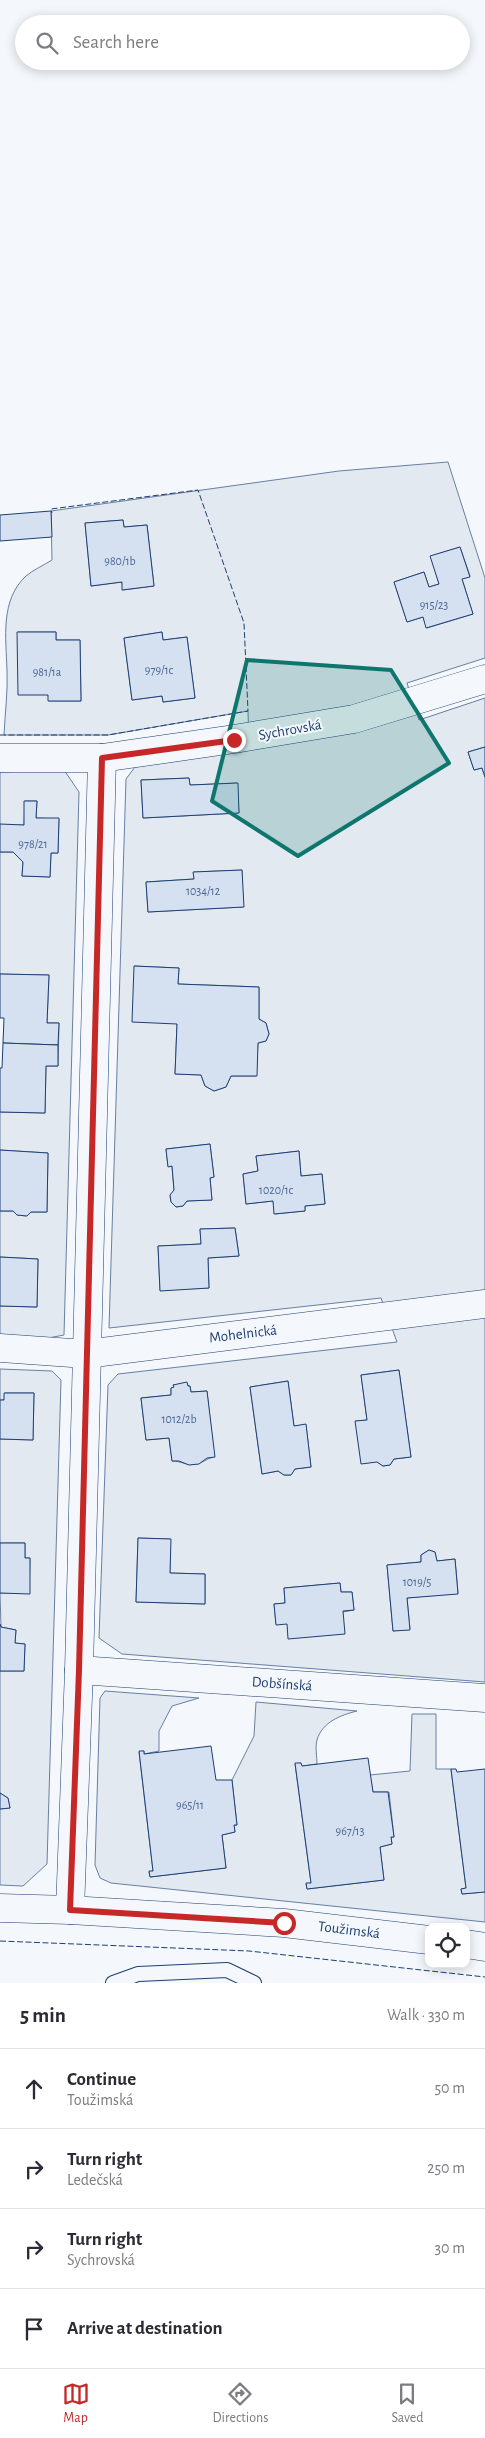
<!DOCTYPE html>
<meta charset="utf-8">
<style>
body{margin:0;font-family:"Alegreya Sans",sans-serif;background:#f2f2f3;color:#2b2b33}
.controls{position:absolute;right:15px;bottom:15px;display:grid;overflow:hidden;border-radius:10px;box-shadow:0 2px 12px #0003}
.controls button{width:45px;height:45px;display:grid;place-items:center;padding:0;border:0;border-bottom:1px solid #e1e1e2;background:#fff;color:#2b2b33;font:25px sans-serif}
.stop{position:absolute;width:15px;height:15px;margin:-11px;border:4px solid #c62828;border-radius:50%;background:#fff}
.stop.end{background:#c62828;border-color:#fff;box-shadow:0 1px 5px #0008}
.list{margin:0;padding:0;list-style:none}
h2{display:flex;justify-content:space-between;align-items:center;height:65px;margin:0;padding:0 20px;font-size:21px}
h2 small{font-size:16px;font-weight:400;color:#7c7c81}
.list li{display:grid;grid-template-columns:32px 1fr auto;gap:15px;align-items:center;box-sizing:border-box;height:80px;padding:0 20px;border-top:1px solid #e1e1e2}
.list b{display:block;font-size:19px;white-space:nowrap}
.list p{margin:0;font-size:16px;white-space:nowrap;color:#7c7c81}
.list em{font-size:16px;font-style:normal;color:#7c7c81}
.icon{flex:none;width:28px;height:28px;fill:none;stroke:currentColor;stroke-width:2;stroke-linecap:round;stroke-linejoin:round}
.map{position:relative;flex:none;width:485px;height:1983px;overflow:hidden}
.search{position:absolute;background:#fff;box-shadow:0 2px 12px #0003;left:15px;right:15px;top:15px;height:55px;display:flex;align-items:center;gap:12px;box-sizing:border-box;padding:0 18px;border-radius:28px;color:#7c7c81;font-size:19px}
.sheet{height:385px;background:#fff}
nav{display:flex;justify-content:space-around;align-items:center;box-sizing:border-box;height:70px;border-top:1px solid #e1e1e2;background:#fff;font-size:14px;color:#7c7c81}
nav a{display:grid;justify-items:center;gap:2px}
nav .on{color:#c62828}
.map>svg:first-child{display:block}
.green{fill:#e3e9f0;stroke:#687fa3;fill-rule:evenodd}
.building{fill:#d5e0f0;stroke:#1d3f73}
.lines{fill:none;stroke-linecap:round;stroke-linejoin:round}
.lane-casing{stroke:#1d3f73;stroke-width:16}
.street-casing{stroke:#1d3f73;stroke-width:29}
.secondary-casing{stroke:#1d3f73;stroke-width:29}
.lane{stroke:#f4f7fb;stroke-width:14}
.street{stroke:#f4f7fb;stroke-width:28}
.secondary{stroke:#f4f7fb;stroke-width:28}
.fence{stroke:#1d3f73;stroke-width:1;stroke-dasharray:6 2.5;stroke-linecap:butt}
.route{stroke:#c62828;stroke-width:6}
.marked{fill:#0f766e;fill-opacity:0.2;stroke:#0f766e;stroke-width:4;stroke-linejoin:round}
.labels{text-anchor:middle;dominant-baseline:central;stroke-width:4;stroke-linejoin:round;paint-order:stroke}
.number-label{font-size:12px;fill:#4b6792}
.street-label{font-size:15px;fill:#1d3f73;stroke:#f4f7fb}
</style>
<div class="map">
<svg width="485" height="1983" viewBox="0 0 485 1983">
<rect width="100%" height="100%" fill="#f4f7fb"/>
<g class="green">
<path d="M448,462L485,578V658L407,683L419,720L485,698V747L468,752L474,770L482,768L485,777V1682L122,1654L99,1638L108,1385L118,1374L397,1342L381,1298L109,1328L126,779L135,767L249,748L248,711L108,735H4C5,713 8,691 7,670C6,638 0,600 26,576C33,570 44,565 52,560L51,511L339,471ZM123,520L124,527L147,525L154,586L123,590L122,582L91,586L85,523ZM460,547L470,576L462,579L473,614L427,628L423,617L407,622L394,582L424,572L429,587L439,584L431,556ZM18,632H56V640H80L81,701H49L48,695ZM162,632L163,640L187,637L195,698L163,702L162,696L132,700L124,638ZM189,778L190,785L237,783L239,813L143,818L141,780ZM242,870L243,907L148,912L146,882L194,879V872ZM134,966L179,968L178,984L259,987V1019L266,1023L269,1034L266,1041L258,1043L256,1076H231L226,1087L214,1091L205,1086L201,1075L175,1074L177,1024ZM210,1144L214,1177L210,1178L212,1200L187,1201L183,1206L176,1207L171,1202L170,1196L174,1190L172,1166H168L166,1149ZM299,1151L301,1176L322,1174L325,1204L305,1206V1211L275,1214L273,1201L246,1204L243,1174L258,1171L256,1156ZM235,1228L239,1256L208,1258L209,1288L160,1290L158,1246L201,1244L200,1229ZM399,1370L411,1457L394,1459L390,1465L383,1466L377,1462L356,1421L367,1420L361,1375ZM288,1381L294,1426L306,1425L311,1467L295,1469L291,1475H284L278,1471L262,1474L250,1387ZM187,1383L188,1386H190L191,1392L207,1391L214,1457C207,1458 203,1463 196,1464C187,1466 181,1461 172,1461L169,1438L146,1440L141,1398L171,1395V1388L174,1387L173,1385ZM138,1538L170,1539V1573L205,1574V1604L136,1602ZM429,1550L435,1552L437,1561L455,1559L458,1593L407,1598L410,1629L393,1631L387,1565L421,1562V1555ZM340,1583L341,1592H352L354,1610L276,1624L274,1604L285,1603L284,1588Z"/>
<path d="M64,770L79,792L64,1335L48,1338L0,1335V1306L37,1307L38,1259L0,1257V1211H13L17,1215L26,1216L31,1212H47L48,1153L0,1150V1112L45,1113L46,1066H58L59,1023H47L49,975L0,974V852H13L23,862L22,876L50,877L51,853H58L59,819L36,818L37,801H25L24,825H0V772Z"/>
<path d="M0,1369L52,1371L61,1380L47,1864L23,1886L0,1885V1809L10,1808L8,1798L0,1793V1671H24L25,1644L15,1643L16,1630L1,1627L0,1593H29L30,1558H25V1543H0V1439L33,1440L34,1393H5L4,1400H0Z"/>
<path d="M105,1691L199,1698L172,1706L159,1731V1751L144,1754V1751L139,1752L153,1871L149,1872L150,1877L226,1868L222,1835L235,1832L234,1825H237L232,1780L254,1736L256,1702L357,1711C341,1715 322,1722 317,1740C315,1747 317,1757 317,1764L302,1766L301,1763L295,1764L311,1883L306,1884L307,1889L384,1880L380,1847L392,1844L391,1837H394L389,1792H373L370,1775L410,1771L412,1714H436V1769H451L466,1888L461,1889L462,1894L485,1892V1922L111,1883L100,1878L95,1865L100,1698Z"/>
</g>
<g class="building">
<path d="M51,511L52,537L0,541V515Z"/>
<path d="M123,520L124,527L147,525L154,586L122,590V582L91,586L85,523Z"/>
<path d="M460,547L470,577L462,579L473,614L426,628L423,617L407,622L394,582L424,572L429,587L439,584L430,556Z"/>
<path d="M17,632H56V640H80L81,701H48V695H18Z"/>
<path d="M162,632L163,640L187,637L195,698L163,702L162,696L132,700L124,638Z"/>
<path d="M485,747V777L482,768L474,770L468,752Z"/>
<path d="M189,778L190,785L238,783L239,813L143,818L141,780Z"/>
<path d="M24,801H37L36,818H59L58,853H51L50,877L22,876L23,862L13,852H0V824L24,825Z"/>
<path d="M242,870L244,907L148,912L146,882L194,879L193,872Z"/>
<path d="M134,966L179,968L178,984L259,987V1019L266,1023L269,1034L266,1041L258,1043L257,1076H231L226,1087L214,1091L205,1086L201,1075L175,1074L177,1024L132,1022Z"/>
<path d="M0,974L49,975L47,1023H59L58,1045L3,1043L4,1018H0Z"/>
<path d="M3,1043L58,1045V1066H46L45,1113L0,1112V1068H2Z"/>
<path d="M210,1144L214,1177L210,1178L212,1200L187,1201L183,1206L176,1207L171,1202L170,1195L174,1190L172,1166L168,1167L166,1149Z"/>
<path d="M0,1150L48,1153L47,1212H31L27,1216L17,1215L13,1211H0Z"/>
<path d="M299,1151L301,1176L322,1174L325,1204L305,1206V1211L274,1214L273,1201L246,1204L243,1174L258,1171L256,1156Z"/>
<path d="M235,1228L239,1256L208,1258L209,1288L160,1291L158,1246L201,1244L200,1229Z"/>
<path d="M0,1257L38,1259L37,1307L0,1306Z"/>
<path d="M399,1370L411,1457L394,1459L390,1465L383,1466L377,1462L361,1464L355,1421L367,1420L361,1375Z"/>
<path d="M288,1381L294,1426L306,1424L311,1467L295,1469L291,1475H284L278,1471L262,1474L250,1387Z"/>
<path d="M187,1382L188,1386H190L191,1392L207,1391L215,1457L207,1458L199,1464L189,1465L179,1461H172L169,1438L146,1440L141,1398L171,1395V1388L174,1387L173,1385Z"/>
<path d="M4,1393H34L33,1440L0,1439V1400H4Z"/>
<path d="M138,1538L171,1539L170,1573L205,1574V1604L136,1602Z"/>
<path d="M0,1543H25V1558H30V1594L0,1593Z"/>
<path d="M429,1550L435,1552L437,1561L455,1559L458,1594L407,1598L410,1630L393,1631L387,1565L421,1562V1555Z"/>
<path d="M340,1583L341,1592H352L354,1610L343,1611L345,1634L288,1639L287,1624L276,1625L274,1604L285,1603L284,1588Z"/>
<path d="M0,1624L1,1627L16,1630L15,1643L25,1644L24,1671H0Z"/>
<path d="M211,1746L216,1780H232L237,1825H234L235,1832L222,1835L226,1868L150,1877L149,1871H153L139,1751H144V1754Z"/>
<path d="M368,1758L373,1792H388L394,1837H391L392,1844L380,1847L384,1880L307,1889L306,1883H311L295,1763H301L302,1766Z"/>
<path d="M451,1769H456L457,1772L485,1769V1892L462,1894L461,1889L466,1888Z"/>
<path d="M0,1793L8,1798L10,1808L0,1809Z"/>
</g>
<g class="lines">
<defs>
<path id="lane" d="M113,1983L138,1974L227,1970L254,1983"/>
<g id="street">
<path d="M0,758H102L234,739L354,719L485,679"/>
<path d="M0,1348L86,1354L485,1304"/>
<path d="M79,1670L485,1698"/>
<path d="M70,1910L79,1670L102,758"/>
</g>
<g id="secondary">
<path d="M0,1908L70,1910L284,1923L429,1940"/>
<path d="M466,1944L485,1947"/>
</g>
</defs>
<use href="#lane" class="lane-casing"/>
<use href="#street" class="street-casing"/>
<use href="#secondary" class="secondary-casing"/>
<use href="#lane" class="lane"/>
<use href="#street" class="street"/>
<use href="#secondary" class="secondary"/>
<g class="fence">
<path d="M0,735H108L248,711L244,623L198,490L51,509L52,513"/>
<path d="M0,1941L249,1951L485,1977"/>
</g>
</g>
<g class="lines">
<path class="route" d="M234,740L102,758L79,1670L70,1910L284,1923"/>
</g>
<path class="marked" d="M247,660L391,670L449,763L298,856L212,801Z"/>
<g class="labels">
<g class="number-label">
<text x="120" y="561">980/1b</text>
<text x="434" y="605">915/23</text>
<text x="159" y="670">979/1c</text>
<text x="47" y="672">981/1a</text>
<text x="33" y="844">978/21</text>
<text x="203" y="891">1034/12</text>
<text x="276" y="1190">1020/1c</text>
<text x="179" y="1419">1012/2b</text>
<text x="417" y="1582">1019/5</text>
<text x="190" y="1805">965/11</text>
<text x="350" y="1831">967/13</text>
</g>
<g class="street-label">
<text transform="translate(290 730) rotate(-10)">Sychrovská</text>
<text transform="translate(243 1334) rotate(-7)">Mohelnická</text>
<text transform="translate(282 1684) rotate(4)">Dobšínská</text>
<text transform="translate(349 1930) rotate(7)">Toužimská</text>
</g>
</g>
</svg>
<div class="controls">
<button><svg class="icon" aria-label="locate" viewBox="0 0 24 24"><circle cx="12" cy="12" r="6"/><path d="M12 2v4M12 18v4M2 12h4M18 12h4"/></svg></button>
</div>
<div class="stop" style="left:284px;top:1923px"></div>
<div class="stop end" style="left:234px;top:740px"></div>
<div class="search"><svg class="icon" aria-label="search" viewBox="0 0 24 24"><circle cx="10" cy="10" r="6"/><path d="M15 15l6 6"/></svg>Search here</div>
</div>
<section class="sheet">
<h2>5 min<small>Walk · 330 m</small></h2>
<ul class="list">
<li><svg class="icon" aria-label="ahead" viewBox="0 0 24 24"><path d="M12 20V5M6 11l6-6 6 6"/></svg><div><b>Continue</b><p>Toužimská</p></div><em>50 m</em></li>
<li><svg class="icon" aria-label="right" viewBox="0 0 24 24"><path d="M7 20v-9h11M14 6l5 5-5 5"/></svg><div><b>Turn right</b><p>Ledečská</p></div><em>250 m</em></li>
<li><svg class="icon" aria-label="right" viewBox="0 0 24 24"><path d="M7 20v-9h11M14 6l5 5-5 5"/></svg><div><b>Turn right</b><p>Sychrovská</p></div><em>30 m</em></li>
<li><svg class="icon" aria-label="arrive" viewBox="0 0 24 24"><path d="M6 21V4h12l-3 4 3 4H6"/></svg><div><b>Arrive at destination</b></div></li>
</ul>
</section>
<nav>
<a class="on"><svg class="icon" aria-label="map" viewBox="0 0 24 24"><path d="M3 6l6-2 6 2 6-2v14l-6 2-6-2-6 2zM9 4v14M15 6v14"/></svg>Map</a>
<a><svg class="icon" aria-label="directions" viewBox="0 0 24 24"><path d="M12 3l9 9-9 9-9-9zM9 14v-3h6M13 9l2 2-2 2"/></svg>Directions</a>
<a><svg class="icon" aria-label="saved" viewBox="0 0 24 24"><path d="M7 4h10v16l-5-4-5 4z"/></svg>Saved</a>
</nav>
